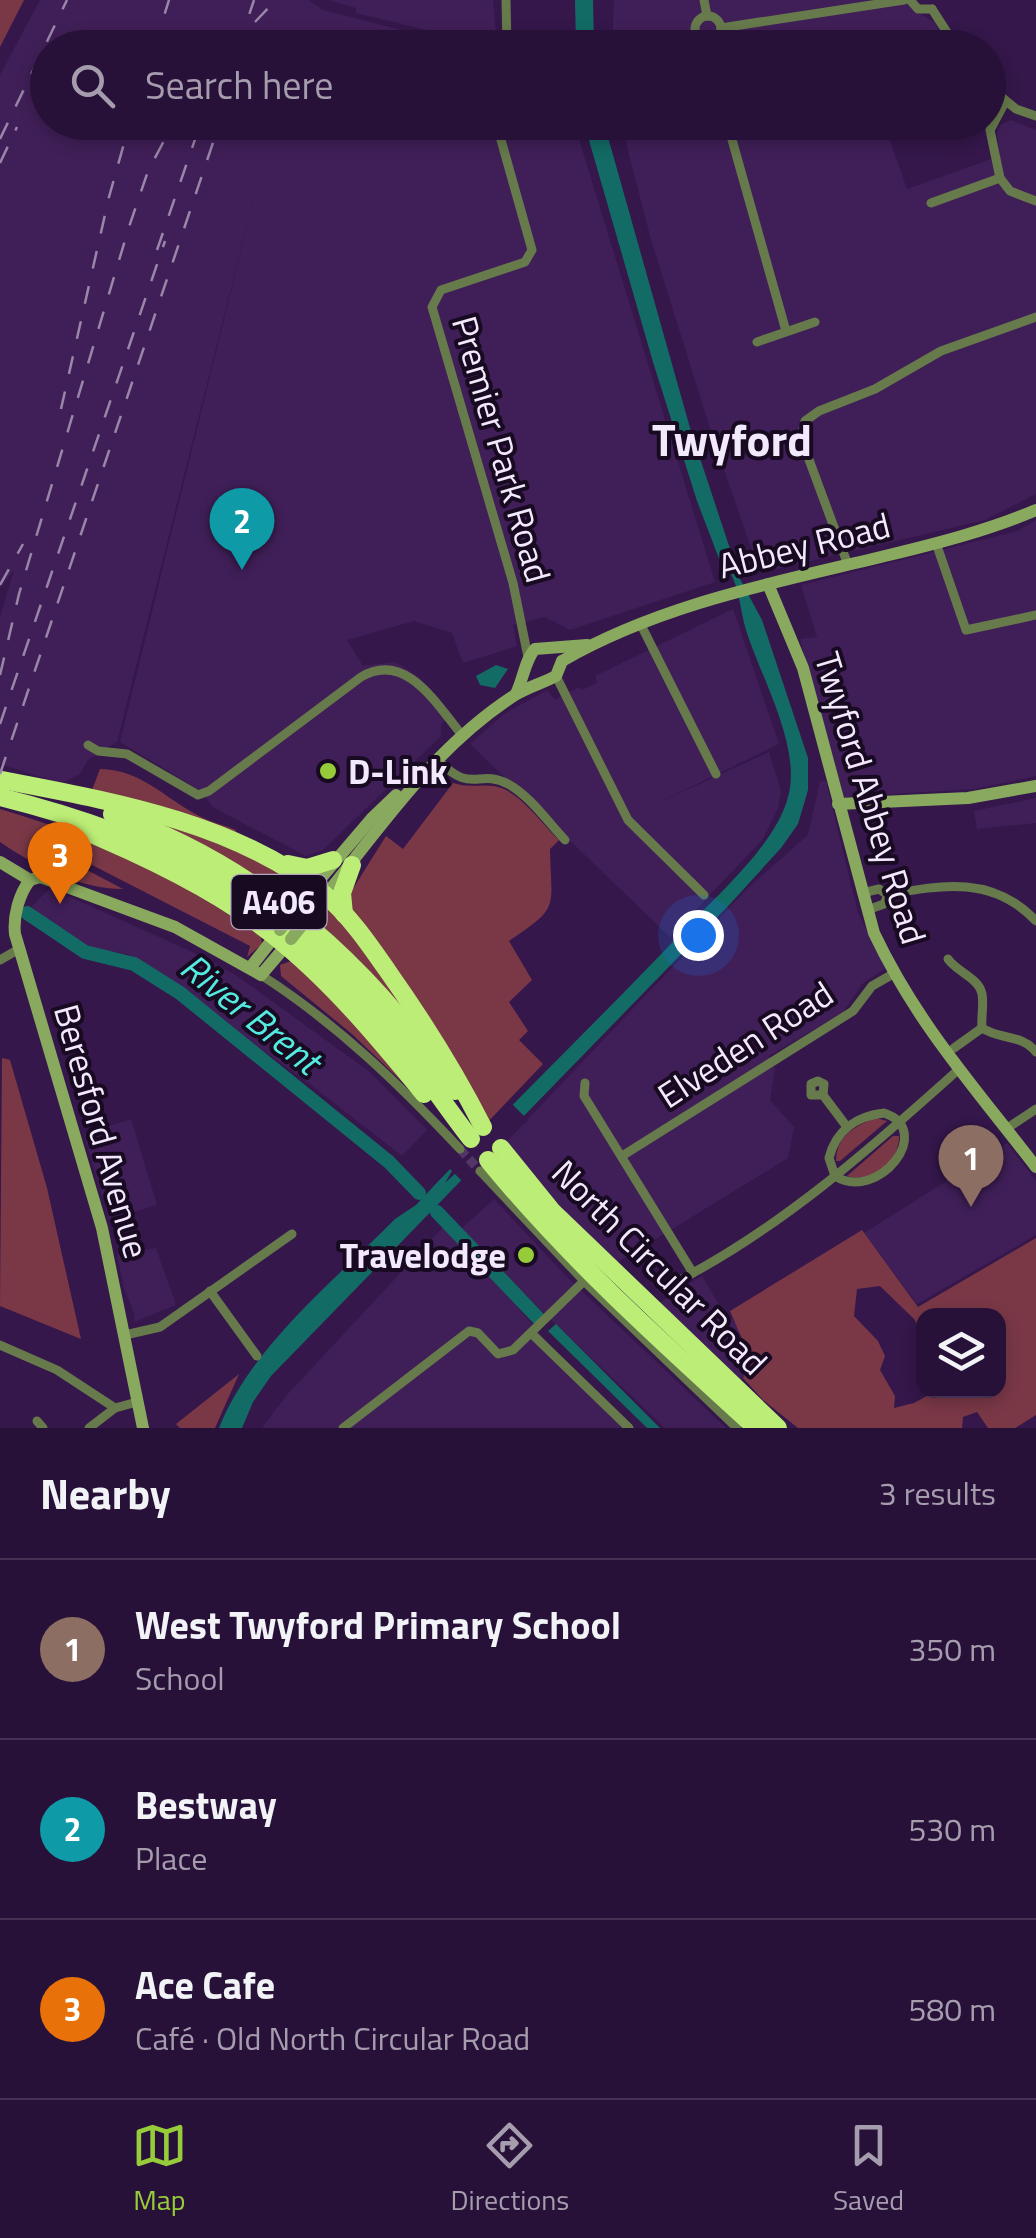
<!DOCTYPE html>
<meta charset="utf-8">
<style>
body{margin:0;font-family:"Titillium Web",sans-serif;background:#301a40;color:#f1f3f6}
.controls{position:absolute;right:30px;bottom:30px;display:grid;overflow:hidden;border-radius:20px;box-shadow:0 5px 15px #0003}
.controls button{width:90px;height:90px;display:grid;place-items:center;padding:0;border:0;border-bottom:2px solid #443153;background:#281138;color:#f1f3f6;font:50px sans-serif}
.you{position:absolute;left:698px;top:935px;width:35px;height:35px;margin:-25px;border:8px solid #fff;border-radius:50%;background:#1a73e8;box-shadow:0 0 0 15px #1a73e833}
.badge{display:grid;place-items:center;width:65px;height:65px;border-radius:50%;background:#96cc39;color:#fff;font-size:32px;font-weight:700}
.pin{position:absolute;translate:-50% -82px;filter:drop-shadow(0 2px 5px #0008)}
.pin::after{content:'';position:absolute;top:52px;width:35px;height:30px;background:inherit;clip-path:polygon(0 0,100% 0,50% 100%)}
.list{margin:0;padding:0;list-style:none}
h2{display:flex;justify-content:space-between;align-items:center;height:130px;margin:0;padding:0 40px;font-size:42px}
h2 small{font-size:32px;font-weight:400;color:#a59dae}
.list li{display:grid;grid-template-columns:65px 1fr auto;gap:30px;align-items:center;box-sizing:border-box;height:180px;padding:0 40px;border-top:2px solid #443153}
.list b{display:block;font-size:38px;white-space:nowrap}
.list p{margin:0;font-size:32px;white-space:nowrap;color:#a59dae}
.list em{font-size:32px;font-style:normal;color:#a59dae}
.icon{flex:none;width:55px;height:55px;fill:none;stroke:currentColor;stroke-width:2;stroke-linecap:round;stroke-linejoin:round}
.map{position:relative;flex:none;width:1036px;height:1428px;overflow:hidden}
.search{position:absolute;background:#281138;box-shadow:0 5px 15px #0003;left:30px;right:30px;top:30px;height:110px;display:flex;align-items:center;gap:25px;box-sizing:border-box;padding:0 35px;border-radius:55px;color:#a59dae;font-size:38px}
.sheet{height:670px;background:#281138}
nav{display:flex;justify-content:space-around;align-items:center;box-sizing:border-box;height:140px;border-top:2px solid #443153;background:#281138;font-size:28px;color:#a59dae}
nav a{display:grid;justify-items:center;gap:5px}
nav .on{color:#96cc39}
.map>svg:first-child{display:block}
.built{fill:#401f58}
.green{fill:#7a3847;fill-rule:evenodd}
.water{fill:#136b65;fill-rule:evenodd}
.pier{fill:#35174b}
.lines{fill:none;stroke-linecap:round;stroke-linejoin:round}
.river{stroke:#136b65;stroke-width:14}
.street-tunnel{stroke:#523666;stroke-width:9;stroke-dasharray:9 4.5;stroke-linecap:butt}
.street{stroke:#667a4c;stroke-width:9}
.secondary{stroke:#89a95e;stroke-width:12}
.highway{stroke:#bced76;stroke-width:18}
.rail{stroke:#9986a9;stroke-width:2.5;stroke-dasharray:18 18;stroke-linecap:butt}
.secondary-bridge{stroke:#89a95e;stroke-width:12}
.poi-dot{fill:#96cc39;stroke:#170a21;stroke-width:4}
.labels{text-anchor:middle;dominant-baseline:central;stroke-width:8;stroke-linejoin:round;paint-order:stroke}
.shield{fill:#170a21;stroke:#b1a6bb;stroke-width:2.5}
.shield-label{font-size:32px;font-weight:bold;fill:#f3e9fd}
.street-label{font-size:35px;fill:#f3e9fd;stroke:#170a21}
.poi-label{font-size:35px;font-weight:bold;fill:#f3e9fd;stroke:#170a21;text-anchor:start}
.water-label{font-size:38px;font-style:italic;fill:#53ebdf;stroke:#170a21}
.district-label{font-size:45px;font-weight:bold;fill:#f3e9fd;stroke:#170a21}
</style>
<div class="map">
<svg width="1036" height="1428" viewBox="0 0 1036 1428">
<rect width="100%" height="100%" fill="#35174b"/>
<g class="built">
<path d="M40,0H309L323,10L468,47L48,48V122L574,123L715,582L570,630L545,617L513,625L517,646L463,663L452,633L414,621L347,640L363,666L395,662L418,676L453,715L441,724V736L323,850L306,856L214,808L201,791L120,742L259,177L117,742L88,760L80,774L66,781L56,782L0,764V617L14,570L0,588V75Z"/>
<path d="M329,0H493L497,47L356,13V8Z"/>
<path d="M614,0H907L909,7L934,22L947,44L938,48H612Z"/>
<path d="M1011,120L1036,130V494L985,520L760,573L714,441L650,236L621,123H884L907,189L1000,156L997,133L1000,125Z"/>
<path d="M1036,520V776L974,789L843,797L800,639L817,637L801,585L1017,531Z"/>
<path d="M733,609L779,744L656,804L769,752L781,791L778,808L763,839L670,937L470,744L504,714L547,690L555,700L579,687L582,690L597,683L595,676Z"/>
<path d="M820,781H826L858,913L886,968L863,983L843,1012L769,1056L775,1068L770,1100L794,1127L788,1158L615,1264L549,1198L506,1142L749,887L808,835Z"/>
<path d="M1036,798V823L977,829L974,811Z"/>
<path d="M50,888L197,954L237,976L370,1072L427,1130L402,1156L307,1082L128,954L94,949L76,941L31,907Z"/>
<path d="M131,1119L157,1205L109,1220L84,1134Z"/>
<path d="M1007,1143L1036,1181V1235L917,1304L864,1233Z"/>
<path d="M494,1199L566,1276L726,1428H665L541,1310L461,1229Z"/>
<path d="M445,1225L623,1428H262L286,1396Z"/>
<path d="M156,1248L176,1305L134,1322L135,1315L124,1289L117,1254Z"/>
<path d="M702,1276L726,1316L729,1314L740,1331L737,1334L751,1363L739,1384L656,1305Z"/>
</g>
<g class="green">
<path d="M0,0H24L0,47Z"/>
<path d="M100,769C142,770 163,797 199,816C210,822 224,825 236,830L235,834L92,790Z"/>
<path d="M453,783C468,788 480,784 494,786C519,790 541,823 559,840L550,849C551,909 561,906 509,941L532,980L509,1002L528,1031L519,1040L543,1064L483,1127L356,927L349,895L386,836L403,849Z"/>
<path d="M0,809C94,836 183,880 261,937L262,944L247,957L250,946L92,865L87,870L123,889C80,889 35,866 0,842Z"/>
<path d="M162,822L271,865L302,889L291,902L161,825Z"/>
<path d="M328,909L338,915L407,1010L403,1013L358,959L317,924Z"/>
<path d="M291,961L362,1026L420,1099L352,1034L281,976L280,965Z"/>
<path d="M2,1058L10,1060L47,1188L81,1339L0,1306Z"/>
<path d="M876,1118L887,1121L840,1161H836C836,1136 855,1126 876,1118Z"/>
<path d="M893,1136H899C900,1161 871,1184 847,1176Z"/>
<path d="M862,1230L918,1307L1036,1238V1415L1015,1428H988L977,1412L963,1417L962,1428H798L763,1400L743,1378L752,1362L730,1311ZM880,1286L914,1319L923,1334L924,1316H998V1390L936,1391L914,1403L894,1408L895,1396L880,1370L885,1356L878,1341L854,1316L857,1289Z"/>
<path d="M239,1374L215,1428H180L176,1424Z"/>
</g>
<g class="water">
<path d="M575,0H593L594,47H576Z"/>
<path d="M584,123H604L690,428L740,579L762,620L808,758V790L798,824L781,848L730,904L271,1376L253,1402L242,1428H219C251,1347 334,1281 395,1219L416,1205C504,1111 597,1022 686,928C719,893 776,844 788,797C802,747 761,678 746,630C740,611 740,590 730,572L723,569L697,501L653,362ZM512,1113L516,1117L445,1183L452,1171Z"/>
<path d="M496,665L508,669L495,688L480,685L476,676Z"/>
<path d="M556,1324L660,1428H647L548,1331Z"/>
</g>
<path class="pier" d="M510,1102L528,1120L463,1182L446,1165Z"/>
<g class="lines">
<g class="river">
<path d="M27,913L85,952L134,964L180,993L389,1162L419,1193"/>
<path d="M437,1212L539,1319"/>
</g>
<path class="street-tunnel" d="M460,1149L480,1171"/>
<g class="street">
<path d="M506,0L507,48"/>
<path d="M704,0L707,16"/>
<path d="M910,0L918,9H932"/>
<path d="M932,9L957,48"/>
<circle cx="708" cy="29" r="13"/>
<path d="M721,28L904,0"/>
<path d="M988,86L1016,109L1036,116"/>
<path d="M1005,102L990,130L1000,178L1010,191L1036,201"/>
<path d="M496,122L532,250L525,262L441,290L432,307L513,583L528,657"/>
<path d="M727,122L786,331"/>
<path d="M931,203L1000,178"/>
<path d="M757,342L815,322"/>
<path d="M936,543L966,630L1036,615"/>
<path d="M848,565L801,438L805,421L819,411L875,389L941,351L1036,317"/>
<path d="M641,625L716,774"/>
<path d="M556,676L628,820L704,895"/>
<path d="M88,745L98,751L127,754L198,795L209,791L361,677C406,650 437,705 462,735"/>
<path d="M437,759C472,796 477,768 508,784C529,795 548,822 565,840"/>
<path d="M862,893L879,889L888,895C942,884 994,876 1036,921"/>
<path d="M867,910L884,904L888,895"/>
<path d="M948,959C957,972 979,978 982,994C984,1005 981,1016 982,1028C1000,1040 1022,1034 1036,1052"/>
<path d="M0,960L19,949"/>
<path d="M261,975C336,1023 399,1084 460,1149"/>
<path d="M954,1048L982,1028"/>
<path d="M585,1083L584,1096L693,1273"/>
<path d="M823,1095H811V1084L818,1081L824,1084L823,1095L847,1127"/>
<path d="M884,1113C936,1130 878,1203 835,1176L829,1158C836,1130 857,1116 884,1113Z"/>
<path d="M1006,1129L1036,1109"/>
<path d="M622,1156L853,1011L872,986L893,974"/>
<path d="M480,1171L584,1281L737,1428"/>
<path d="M676,1282C781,1228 870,1149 958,1070"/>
<path d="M210,1291L257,1356"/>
<path d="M531,1333L629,1428"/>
<path d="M125,1335L160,1327L292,1234"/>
<path d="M0,1345L57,1370L115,1408"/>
<path d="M37,1421L43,1428"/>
<path d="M89,1428L115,1408L137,1402"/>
<path d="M343,1428L469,1331L478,1333L498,1354L513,1350L584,1281"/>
</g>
<g class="secondary">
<path d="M768,584L803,668L874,933C917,1024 976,1089 1036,1167"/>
<path d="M562,661C663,603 778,582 889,555C939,543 989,530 1036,510"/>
<path d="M516,694C523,680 525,660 535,649L587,645"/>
<path d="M838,804L968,798L1036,786"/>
<path d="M0,862L30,880L40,877L48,880L175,927L261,975L290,941"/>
<path d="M30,880C19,894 13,916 15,934L102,1228L143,1428"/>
<path d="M309,892L373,817L396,795"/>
<path d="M321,901C381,827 433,748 515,695C528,687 543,683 556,676L562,661"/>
<path d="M250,968L279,931"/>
</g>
<g class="highway">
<path d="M2,780C111,801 235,822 324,894C349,915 369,944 387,970C423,1021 455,1072 483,1127"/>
<path d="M0,797C156,836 273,892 379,1016C412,1055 439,1098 471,1139"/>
<path d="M112,814C226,854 322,925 399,1017C419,1041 435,1067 455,1091"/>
<path d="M72,826C133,851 204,884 257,923C321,969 375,1034 424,1094"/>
<path d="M288,864L307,868L333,860"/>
<path d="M344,914L342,893L352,865"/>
<path d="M501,1148L552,1211L778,1428"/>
<path d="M488,1160C568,1258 663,1343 756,1428"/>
</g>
<g class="rail">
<path d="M255,22L276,0"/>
<path d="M154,48L169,0"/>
<path d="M238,48L254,0"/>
<path d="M0,139L67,0"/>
<path d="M0,163L17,127"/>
<path d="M157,250L201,122"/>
<path d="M61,409L109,197L130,122"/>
<path d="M0,585L23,544"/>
<path d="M0,675L19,594L129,227L148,171L174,122"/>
<path d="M0,724L165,241"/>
<path d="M0,774L220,122"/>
</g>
<g class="secondary-bridge">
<path d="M280,930L308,893"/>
<path d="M291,939L320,903"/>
</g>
</g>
<g class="poi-dot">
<circle cx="328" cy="771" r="10"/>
<circle cx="526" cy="1255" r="10"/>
</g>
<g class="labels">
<rect class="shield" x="231.5" y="875" width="95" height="54" rx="8"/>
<g class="shield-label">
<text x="279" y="902">A406</text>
</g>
<g class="street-label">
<text transform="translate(502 449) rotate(74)">Premier Park Road</text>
<text transform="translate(804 545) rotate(-14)">Abbey Road</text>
<text transform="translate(871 798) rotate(73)">Twyford Abbey Road</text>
<text transform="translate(745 1044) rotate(-33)">Elveden Road</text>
<text transform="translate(102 1131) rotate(74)">Beresford Avenue</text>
<text transform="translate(660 1267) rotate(45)">North Circular Road</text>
</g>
<g class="poi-label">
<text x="348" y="771">D-Link</text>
<text x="506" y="1255" text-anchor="end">Travelodge</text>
</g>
<g class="water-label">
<text transform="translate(251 1013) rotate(39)">River Brent</text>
</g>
<g class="district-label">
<text x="732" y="439">Twyford</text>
</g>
</g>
</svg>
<div class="controls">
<button><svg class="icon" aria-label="layers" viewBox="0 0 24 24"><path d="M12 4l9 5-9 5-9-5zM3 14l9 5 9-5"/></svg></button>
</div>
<div class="you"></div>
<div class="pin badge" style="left:971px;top:1207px;background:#8d6e63">1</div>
<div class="pin badge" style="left:242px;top:570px;background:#0f9aa8">2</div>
<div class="pin badge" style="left:60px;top:904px;background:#e8710a">3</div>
<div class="search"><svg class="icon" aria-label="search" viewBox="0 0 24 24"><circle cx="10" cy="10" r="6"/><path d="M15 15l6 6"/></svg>Search here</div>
</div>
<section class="sheet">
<h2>Nearby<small>3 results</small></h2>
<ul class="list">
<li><span class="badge" style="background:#8d6e63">1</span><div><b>West Twyford Primary School</b><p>School</p></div><em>350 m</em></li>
<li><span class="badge" style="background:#0f9aa8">2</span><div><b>Bestway</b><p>Place</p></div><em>530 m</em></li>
<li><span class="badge" style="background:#e8710a">3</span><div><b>Ace Cafe</b><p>Café · Old North Circular Road</p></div><em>580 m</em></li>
</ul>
</section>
<nav>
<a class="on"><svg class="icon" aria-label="map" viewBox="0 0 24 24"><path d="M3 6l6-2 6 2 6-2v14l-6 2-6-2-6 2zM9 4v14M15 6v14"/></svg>Map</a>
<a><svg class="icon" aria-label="directions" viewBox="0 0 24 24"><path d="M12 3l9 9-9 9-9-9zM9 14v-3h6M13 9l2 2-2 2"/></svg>Directions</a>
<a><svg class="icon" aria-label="saved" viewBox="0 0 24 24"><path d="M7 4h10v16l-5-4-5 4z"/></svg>Saved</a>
</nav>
